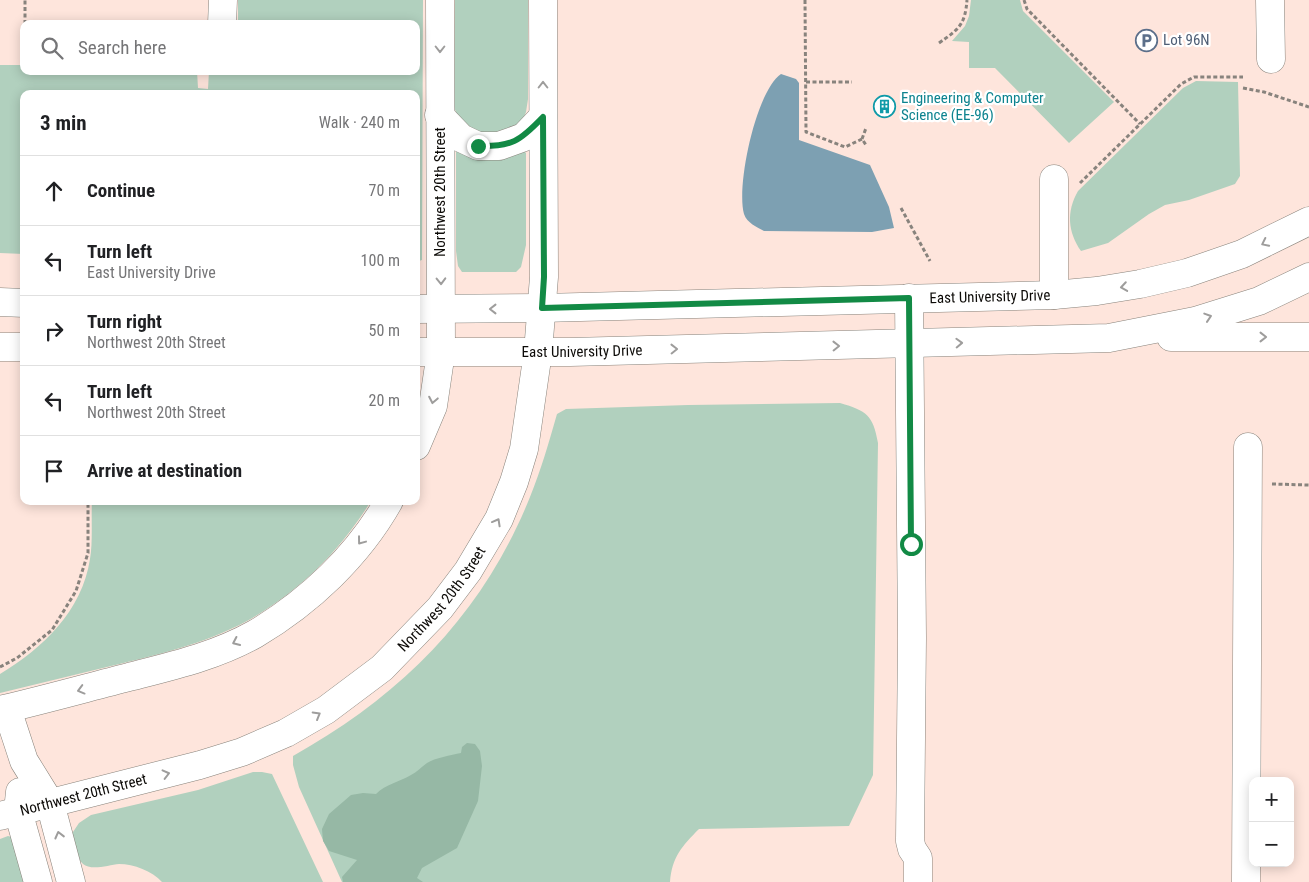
<!DOCTYPE html>
<meta charset="utf-8">
<style>
body{margin:0;font-family:"Roboto Condensed",sans-serif;background:#f2f2f2;color:#202124}
.controls{position:absolute;right:15px;bottom:15px;display:grid;overflow:hidden;border-radius:10px;box-shadow:0 2px 12px #0003}
.controls button{width:45px;height:45px;display:grid;place-items:center;padding:0;border:0;border-bottom:1px solid #e0e0e0;background:#fff;color:#202124;font:25px sans-serif}
.stop{position:absolute;width:15px;height:15px;margin:-11px;border:4px solid #128a45;border-radius:50%;background:#fff}
.stop.end{background:#128a45;border-color:#fff;box-shadow:0 1px 5px #0008}
.list{margin:0;padding:0;list-style:none}
h2{display:flex;justify-content:space-between;align-items:center;height:65px;margin:0;padding:0 20px;font-size:21px}
h2 small{font-size:16px;font-weight:400;color:#757577}
.list li{display:grid;grid-template-columns:32px 1fr auto;gap:15px;align-items:center;box-sizing:border-box;height:70px;padding:0 20px;border-top:1px solid #e0e0e0}
.list b{display:block;font-size:19px;white-space:nowrap}
.list p{margin:0;font-size:16px;white-space:nowrap;color:#757577}
.list em{font-size:16px;font-style:normal;color:#757577}
.icon{flex:none;width:28px;height:28px;fill:none;stroke:currentColor;stroke-width:2;stroke-linecap:round;stroke-linejoin:round}
.map{position:relative;flex:none;width:1309px;height:882px;overflow:hidden}
.search{position:absolute;background:#fff;box-shadow:0 2px 12px #0003;left:20px;top:20px;width:400px;height:55px;display:flex;align-items:center;gap:12px;box-sizing:border-box;padding:0 18px;border-radius:10px;color:#757577;font-size:19px}
.panel{position:absolute;background:#fff;box-shadow:0 2px 12px #0003;left:20px;top:90px;width:400px;height:415px;border-radius:10px}
.map>svg:first-child{display:block}
.education{fill:#fee5dc;fill-rule:evenodd}
.green{fill:#b1d0be}
.forest{fill:#96b8a5}
.water{fill:#7da0b2}
.lines{fill:none;stroke-linecap:round;stroke-linejoin:round}
.minor-casing{stroke:#88837b;stroke-width:29}
.path{stroke:#88837d;stroke-width:3;stroke-dasharray:4 2.5;stroke-linecap:butt}
.minor{stroke:#fff;stroke-width:28}
.oneway{stroke:#9e9d9c}
.route{stroke:#128a45;stroke-width:6}
.labels{text-anchor:middle;dominant-baseline:central;stroke-width:4.5;stroke-linejoin:round;paint-order:stroke}
.service-label{font-size:15px;fill:#4e5e75;stroke:#fff;text-anchor:start}
.culture-label{font-size:15px;fill:#0d838f;stroke:#fff;text-anchor:start}
.street-label{font-size:15px;fill:#0d0b08;stroke:#fff}
</style>
<div class="map">
<svg width="1309" height="882" viewBox="0 0 1309 882">
<rect width="100%" height="100%" fill="#fbf4ec"/>
<path class="education" d="M0,0H1309V882H0ZM24,24H416V71H24ZM24,94H416V501H24ZM1253,781H1290V863H1253Z"/>
<g class="green">
<path d="M238,0H423L422,260L416,262V94H24V254L0,253V65H24V71H197L198,88L208,89L209,71H416V24H238Z"/>
<path d="M455,0H528V99L526,112L522,122L490,139L459,120L454,107Z"/>
<path d="M971,0H1020L1023,11L1114,102L1069,143L995,68H969V42L952,41L965,26L969,16Z"/>
<path d="M1196,81L1238,82L1240,176L1235,184L1189,200L1165,205L1149,214L1108,243L1081,251C1068,232 1066,212 1078,191L1183,88Z"/>
<path d="M456,150C489,161 491,162 524,151L526,153V245L521,267L516,272H462L458,266L456,251Z"/>
<path d="M840,403C867,411 873,415 878,443L873,775L849,826L699,829C682,846 672,857 670,882H342L299,787L293,765V756C402,695 483,614 530,497C541,470 549,442 557,414L566,409L688,405Z"/>
<path d="M92,501H371C340,551 299,592 247,621C204,644 157,655 111,666C74,675 37,684 0,693V674C43,648 82,611 90,559C93,541 91,520 92,501Z"/>
<path d="M253,772H262L272,774L323,882H162C152,871 134,864 119,864C109,865 91,871 83,864C76,858 74,843 71,835L79,823L91,815L198,790Z"/>
<path d="M8,836L12,837L26,878L23,882H0V839Z"/>
</g>
<path class="forest" d="M467,743L475,744L480,751L482,766L478,801L457,848L422,868L417,878L423,882H343L342,877L357,860L329,851L323,841L322,829L329,814L351,795L363,793L376,794C386,784 399,782 411,775C417,772 421,767 427,763C435,758 451,755 461,753L462,747Z"/>
<path class="water" d="M781,74L796,79L799,83V140L870,165L889,207L894,228L872,232L764,231C757,227 747,223 744,214C736,186 756,91 781,74Z"/>
<g class="lines">
<defs>
<g id="minor">
<path d="M1270,0L1271,59"/>
<path d="M222,24L223,0"/>
<path d="M439,115L461,138L478,146H499L524,137L543,117"/>
<path d="M1054,179V295"/>
<path d="M909,298L912,638L910,841L912,849L918,858V882"/>
<path d="M0,302L24,303"/>
<path id="s1" d="M416,309L542,308L1054,295L1097,291L1140,284L1187,273L1242,254L1309,221"/>
<path d="M1171,337H1309"/>
<path d="M0,347H24"/>
<path id="s2" d="M416,352H570L1109,338L1195,321L1259,301L1309,277"/>
<path d="M416,446L433,406L441,352L440,0"/>
<path d="M7,709L24,761L50,803L71,882"/>
<path d="M0,710C43,700 86,688 129,677C172,666 216,656 255,634C309,602 358,556 389,501"/>
<path d="M20,792L18,811L38,882"/>
<path id="s3" d="M0,816L200,765L242,752L286,733L326,710L382,668L440,608L468,571L499,519L514,482L524,449L538,352L544,277L543,0"/>
<path d="M1246,882L1248,447"/>
</g>
</defs>
<use href="#minor" class="minor-casing"/>
<g class="path">
<path d="M805,0L806,132L845,147L862,139L866,145"/>
<path d="M1024,0L1027,9L1140,124"/>
<path d="M25,24V0"/>
<path d="M939,43C959,29 965,25 967,0"/>
<path d="M806,82H852"/>
<path d="M1243,88L1264,92L1309,107"/>
<path d="M862,139L866,128"/>
<path d="M1080,183L1181,84L1194,77H1243"/>
<path d="M901,208L930,261"/>
<path d="M1272,484L1309,485"/>
<path d="M0,667L17,658L52,630L76,591L88,553V501"/>
</g>
<use href="#minor" class="minor"/>
</g>
<defs><path id="oneway-chevron" d="M-2-3.5L2.5 0L-2 3.5" fill="none" stroke-width="1.6" stroke-linecap="round" stroke-linejoin="round" transform="scale(1.25)"/></defs>
<g class="oneway">
<use href="#oneway-chevron" transform="translate(440 49) rotate(90)"/>
<use href="#oneway-chevron" transform="translate(543 85) rotate(-90)"/>
<use href="#oneway-chevron" transform="translate(1265 243) rotate(154)"/>
<use href="#oneway-chevron" transform="translate(441 281) rotate(89)"/>
<use href="#oneway-chevron" transform="translate(1124 287) rotate(171)"/>
<use href="#oneway-chevron" transform="translate(493 309) rotate(180)"/>
<use href="#oneway-chevron" transform="translate(1208 317) rotate(-18)"/>
<use href="#oneway-chevron" transform="translate(1263 337)"/>
<use href="#oneway-chevron" transform="translate(959 343) rotate(-2)"/>
<use href="#oneway-chevron" transform="translate(836 346) rotate(-1)"/>
<use href="#oneway-chevron" transform="translate(674 349) rotate(-1)"/>
<use href="#oneway-chevron" transform="translate(433 400) rotate(101)"/>
<use href="#oneway-chevron" transform="translate(497 522) rotate(-61)"/>
<use href="#oneway-chevron" transform="translate(361 541) rotate(127)"/>
<use href="#oneway-chevron" transform="translate(236 642) rotate(155)"/>
<use href="#oneway-chevron" transform="translate(81 690) rotate(165)"/>
<use href="#oneway-chevron" transform="translate(317 715) rotate(-30)"/>
<use href="#oneway-chevron" transform="translate(166 774) rotate(-14)"/>
<use href="#oneway-chevron" transform="translate(59 835) rotate(-104)"/>
</g>
<g class="lines">
<path class="route" d="M478,146C512,147 520,141 543,117L544,277L542,308L909,298L911,544"/>
</g>
<defs>
<symbol id="parking-ring" viewBox="-11 -11 22 22"><circle r="9.5" fill="#fff" stroke="#5c6f8a" stroke-width="1.5"/><path d="M-3.5-5.5H1a3.5 3.5 0 0 1 0 7H-1V5.5H-3.5ZM-1-3.4V-.6H.8a1.4 1.4 0 0 0 0-2.8Z" fill="#5c6f8a"/></symbol>
<symbol id="building-ring" viewBox="-11 -11 22 22"><circle r="9.5" fill="#fff" stroke="#0f9aa8" stroke-width="1.5"/><path d="M-4-6H4V6H1V3H-1V6H-4ZM-2.5-4.3h1.7v1.8h-1.7ZM.8-4.3h1.7v1.8H.8ZM-2.5-1h1.7V.8h-1.7ZM.8-1h1.7V.8H.8Z" fill="#0f9aa8"/></symbol>
</defs>
<g fill-rule="evenodd">
<use href="#parking-ring" x="1134" y="28" width="25" height="25"/>
<use href="#building-ring" x="872" y="94" width="25" height="25"/>
</g>
<g class="labels">
<g class="service-label">
<text x="1163" y="40">Lot 96N</text>
</g>
<g class="culture-label">
<text x="901" y="98">Engineering &amp; Computer<tspan x="901" dy="17">Science (EE-96)</tspan></text>
</g>
<g class="street-label">
<text transform="translate(440 192) rotate(-90)">Northwest 20th Street</text>
<text stroke="none"><textPath href="#s1" startOffset="574">East University Drive</textPath></text>
<text stroke="none"><textPath href="#s2" startOffset="166">East University Drive</textPath></text>
<text stroke="none"><textPath href="#s3" startOffset="506">Northwest 20th Street</textPath></text>
<text stroke="none"><textPath href="#s3" startOffset="86">Northwest 20th Street</textPath></text>
</g>
</g>
</svg>
<div class="controls">
<button>+</button>
<button>−</button>
</div>
<div class="stop" style="left:911px;top:544px"></div>
<div class="stop end" style="left:478px;top:146px"></div>
<div class="search"><svg class="icon" aria-label="search" viewBox="0 0 24 24"><circle cx="10" cy="10" r="6"/><path d="M15 15l6 6"/></svg>Search here</div>
<section class="panel">
<h2>3 min<small>Walk · 240 m</small></h2>
<ul class="list">
<li><svg class="icon" aria-label="ahead" viewBox="0 0 24 24"><path d="M12 20V5M6 11l6-6 6 6"/></svg><div><b>Continue</b></div><em>70 m</em></li>
<li><svg class="icon" aria-label="left" viewBox="0 0 24 24"><path d="M17 20v-9H6M10 6l-5 5 5 5"/></svg><div><b>Turn left</b><p>East University Drive</p></div><em>100 m</em></li>
<li><svg class="icon" aria-label="right" viewBox="0 0 24 24"><path d="M7 20v-9h11M14 6l5 5-5 5"/></svg><div><b>Turn right</b><p>Northwest 20th Street</p></div><em>50 m</em></li>
<li><svg class="icon" aria-label="left" viewBox="0 0 24 24"><path d="M17 20v-9H6M10 6l-5 5 5 5"/></svg><div><b>Turn left</b><p>Northwest 20th Street</p></div><em>20 m</em></li>
<li><svg class="icon" aria-label="arrive" viewBox="0 0 24 24"><path d="M6 21V4h12l-3 4 3 4H6"/></svg><div><b>Arrive at destination</b></div></li>
</ul>
</section>
</div>
